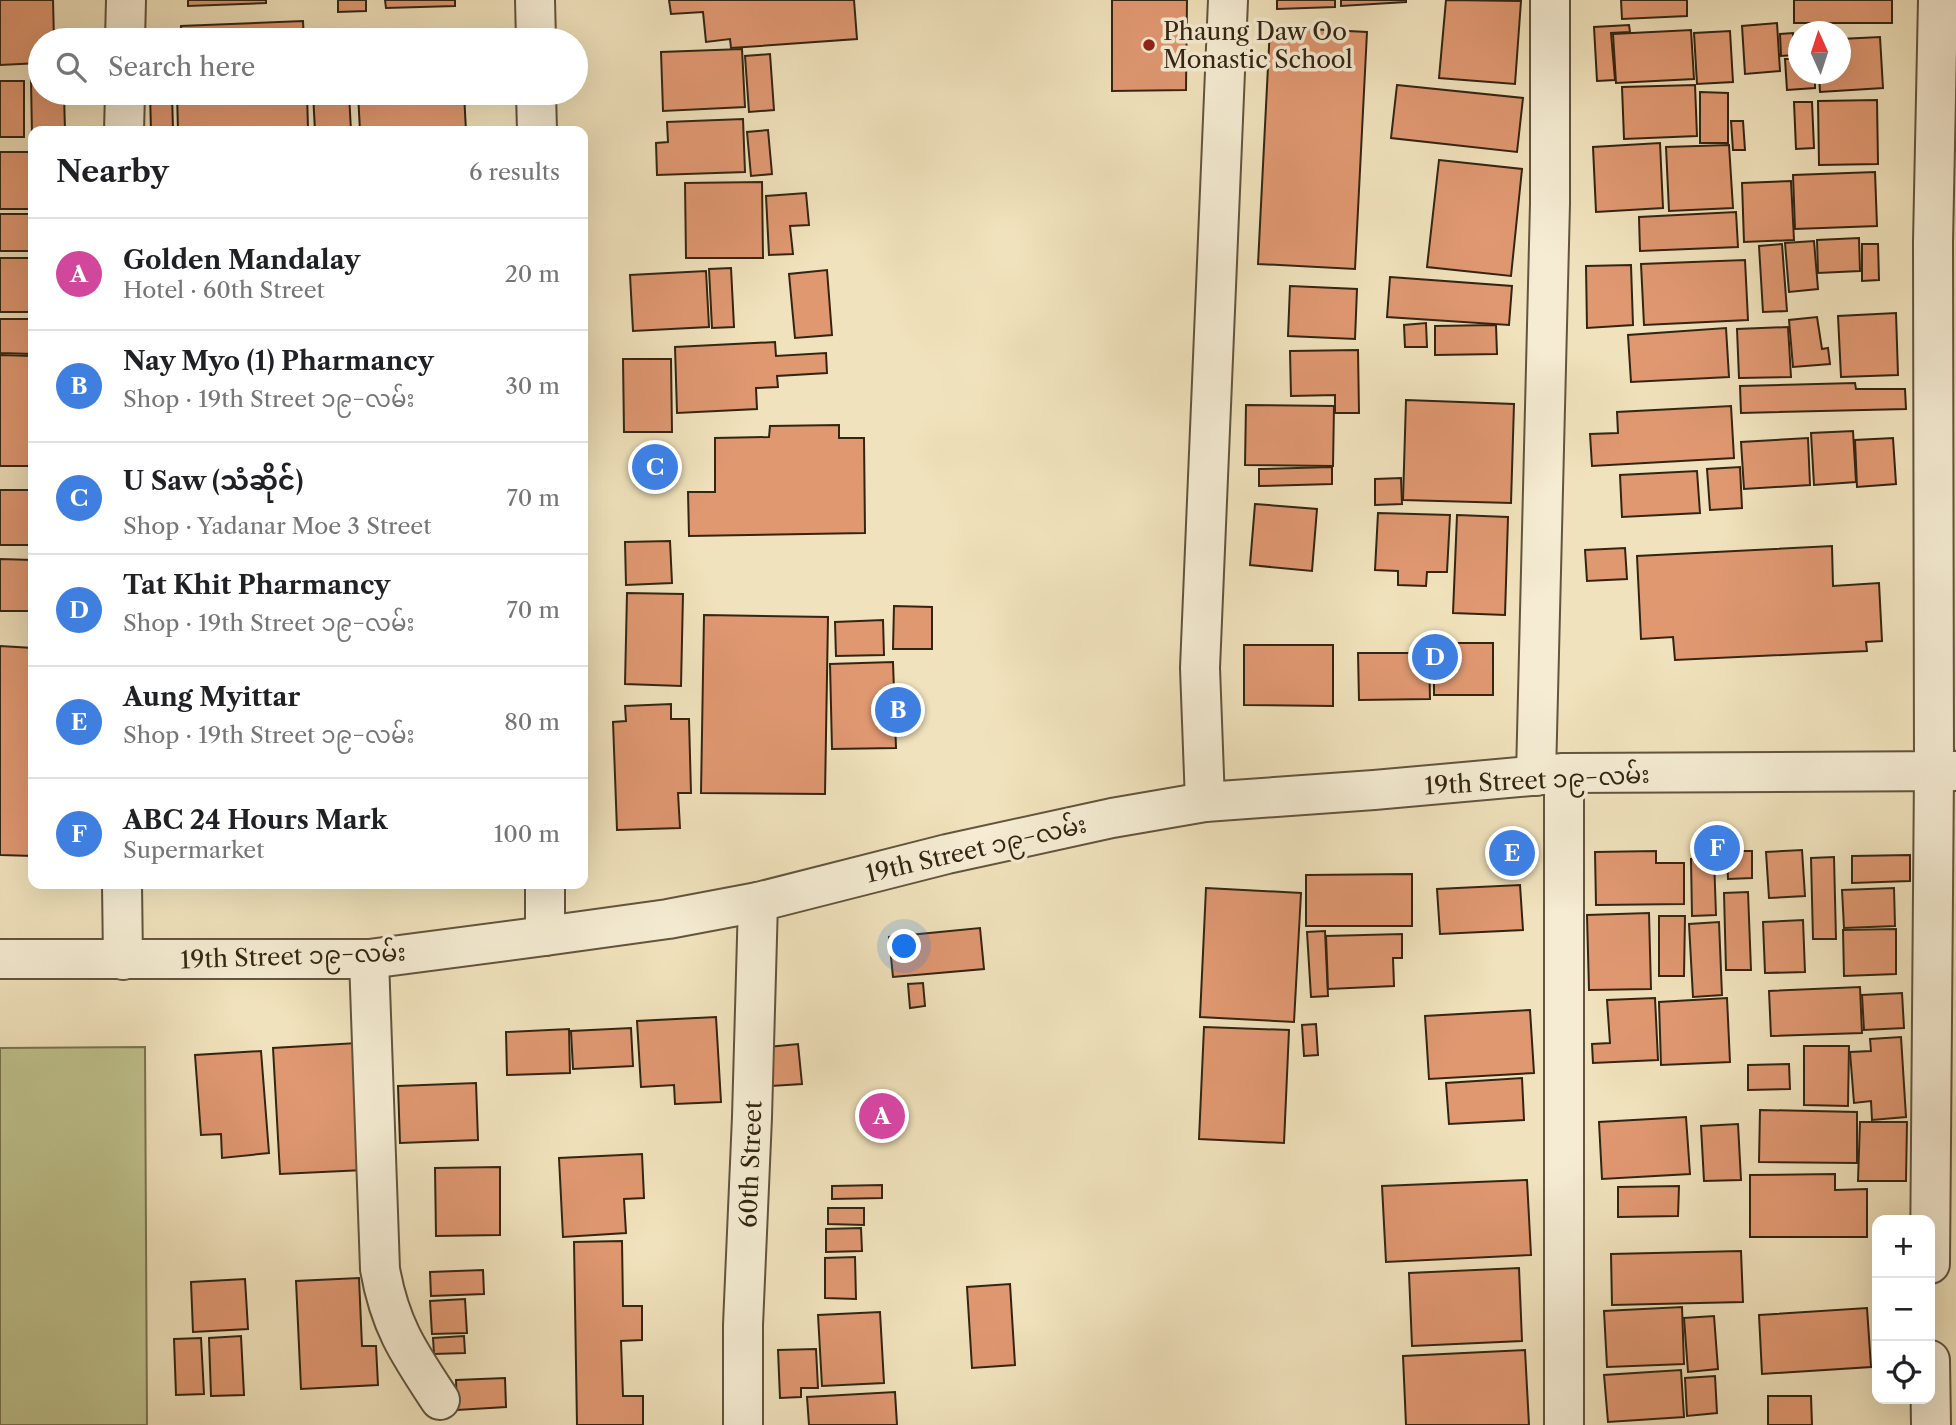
<!DOCTYPE html>
<meta charset="utf-8">
<style>
body{margin:0;font-family:"Libre Caslon Text","Noto Sans Myanmar",serif;background:#f6f6f6;color:#202124}
.controls{position:absolute;right:21px;bottom:21px;display:grid;overflow:hidden;border-radius:14px;box-shadow:0 7px 28px #0002}
.controls button{width:63px;height:63px;display:grid;place-items:center;padding:0;border:0;border-bottom:2px solid #e0e0e0;background:#fff;color:#202124;font:35px sans-serif}
.compass{position:absolute;left:1788px;top:21px;width:63px;height:63px;border-radius:50%;background:#fff;box-shadow:0 7px 28px #0002;rotate:357deg}
.you{position:absolute;left:905px;top:947px;width:24px;height:24px;margin:-18px;border:5px solid #fff;border-radius:50%;background:#1a73e8;box-shadow:0 0 0 10px #1a73e833}
.badge{display:grid;place-items:center;width:46px;height:46px;border-radius:50%;background:#8f2418;color:#fff;font-size:23px;font-weight:700}
.pin{position:absolute;translate:-50% -50%;border:4px solid #fff;box-shadow:0 2px 7px #0006}
.list{margin:0;padding:0;list-style:none}
h2{display:flex;justify-content:space-between;align-items:center;height:91px;margin:0;padding:0 28px;font-size:30px}
h2 small{font-size:23px;font-weight:400;color:#757577}
.list li{display:grid;grid-template-columns:46px 1fr auto;gap:21px;align-items:center;box-sizing:border-box;height:112px;padding:0 28px;border-top:2px solid #e0e0e0}
.list b{display:block;font-size:26px;white-space:nowrap}
.list p{margin:0;font-size:23px;white-space:nowrap;color:#757577}
.list em{font-size:23px;font-style:normal;color:#757577}
.icon{flex:none;width:38px;height:38px;fill:none;stroke:currentColor;stroke-width:2;stroke-linecap:round;stroke-linejoin:round}
.map{position:relative;flex:none;width:1956px;height:1425px;overflow:hidden}
.search{position:absolute;background:#fff;box-shadow:0 7px 28px #0002;left:28px;top:28px;width:560px;height:77px;display:flex;align-items:center;gap:18px;box-sizing:border-box;padding:0 24px;border-radius:38px;color:#757577;font-size:26px}
.panel{position:absolute;background:#fff;box-shadow:0 7px 28px #0002;left:28px;top:126px;width:560px;height:763px;border-radius:14px}
.map>svg:first-child{display:block}
.green{fill:#bec28d;stroke:#787450;stroke-width:2}
.building{fill:#e09871;stroke:#332513;stroke-width:2}
.lines{fill:none;stroke-linecap:round;stroke-linejoin:round}
.minor-casing{stroke:#62543d;stroke-width:42}
.tertiary-casing{stroke:#62543d;stroke-width:42}
.minor{stroke:#f5ecd3;stroke-width:38}
.tertiary{stroke:#f5ecd3;stroke-width:38}
.poi-dot{fill:#8f2418;stroke:#f5ecd3;stroke-width:2.5}
.labels{text-anchor:middle;dominant-baseline:central;stroke-width:7;stroke-linejoin:round;paint-order:stroke}
.poi-label{font-size:24px;fill:#332513;stroke:#f5ecd3;text-anchor:start}
.street-label{font-size:24px;fill:#332513;stroke:#f5ecd3}
</style>
<div class="map">
<svg width="1956" height="1425" viewBox="0 0 1956 1425">
<rect width="100%" height="100%" fill="#f0e2bc"/>
<filter id="stains"><feTurbulence type="fractalNoise" baseFrequency=".00286" numOctaves="4"/><feColorMatrix values="0 0 0 0 .2 0 0 0 0 .09 0 0 0 0 .02 0 0 0 .5 -.17"/></filter>
<radialGradient id="worn" r=".72"><stop offset=".6" stop-color="#630" stop-opacity="0"/><stop offset="1" stop-color="#630" stop-opacity=".3"/></radialGradient>
<path class="green" d="M145,1047L147,1425H0V1048Z"/>
<g class="building">
<path d="M0,0H53L54,40H40V63L0,65Z"/>
<path d="M188,0H266V3L188,6Z"/>
<path d="M338,0H366V11L338,12Z"/>
<path d="M385,0H455V6L386,8Z"/>
<path d="M669,0H854L857,39L731,48L730,39L706,42L703,12L671,14Z"/>
<path d="M1112,0H1187L1186,90L1112,91Z"/>
<path d="M1277,0H1335V7L1277,9Z"/>
<path d="M1341,0H1406V2L1341,6Z"/>
<path d="M1446,0L1521,1L1515,84L1439,78Z"/>
<path d="M1621,0H1687V16L1622,19Z"/>
<rect x="1794" y="0" width="98" height="23"/>
<path d="M303,21L304,40H182L181,26Z"/>
<path d="M1777,23L1780,71L1745,74L1742,26Z"/>
<path d="M1629,25L1630,32L1611,33L1615,80L1597,81L1594,27Z"/>
<path d="M1270,27L1367,32L1355,269L1258,264Z"/>
<path d="M434,29V40H376V30Z"/>
<path d="M1691,30L1694,79L1616,83L1613,34Z"/>
<path d="M1730,31L1733,82L1697,84L1694,33Z"/>
<path d="M1793,33L1794,55L1781,56L1780,34Z"/>
<path d="M1880,37L1883,88L1820,92L1819,74H1840V39Z"/>
<path d="M742,49L745,107L663,111L661,52Z"/>
<path d="M770,54L774,110L749,112L745,56Z"/>
<path d="M1785,59H1798V74H1815V88L1787,90Z"/>
<path d="M40,79V93H64L65,131H33L32,136L31,80Z"/>
<rect x="0" y="81" width="24" height="56"/>
<path d="M1397,85L1523,98L1517,152L1391,138Z"/>
<path d="M1695,85L1697,136L1624,139L1622,87Z"/>
<path d="M1700,92L1728,93V143H1700Z"/>
<path d="M150,93H172L173,131H151Z"/>
<path d="M177,93H307L308,129L178,131Z"/>
<path d="M313,93H349L351,131H315Z"/>
<path d="M358,93H464L466,131H360Z"/>
<path d="M1877,100L1878,164L1819,165L1818,101Z"/>
<path d="M1794,102H1812L1814,148L1796,149Z"/>
<path d="M743,119L745,172L657,175L656,143L668,142L667,122Z"/>
<path d="M1731,121H1743L1745,150H1733Z"/>
<path d="M768,130L772,174L751,176L747,132Z"/>
<path d="M1660,143L1663,208L1596,212L1593,147Z"/>
<path d="M1729,145L1733,208L1669,211L1666,147Z"/>
<rect x="0" y="152" width="33" height="57"/>
<path d="M1439,160L1522,169L1511,276L1427,267Z"/>
<path d="M1875,172L1877,226L1795,229L1793,175Z"/>
<path d="M1791,181L1794,240L1744,242L1742,183Z"/>
<path d="M762,182L763,258H686L685,183Z"/>
<path d="M806,193L809,225L790,226L793,254L769,255L766,196Z"/>
<path d="M1736,212L1738,247L1640,251L1639,217Z"/>
<rect x="0" y="214" width="33" height="37"/>
<path d="M1859,238L1860,271L1818,273L1817,240Z"/>
<path d="M1814,241L1818,289L1789,292L1785,243Z"/>
<path d="M1782,244L1787,311L1763,312L1759,246Z"/>
<path d="M1862,244H1878L1879,280L1862,281Z"/>
<rect x="0" y="258" width="33" height="54"/>
<path d="M1745,260L1748,320L1644,325L1641,264Z"/>
<path d="M1631,265L1633,325L1587,328L1586,266Z"/>
<path d="M731,268L734,327L712,328L709,269Z"/>
<path d="M827,270L832,335L795,338L789,274Z"/>
<path d="M706,271L709,327L633,331L630,275Z"/>
<path d="M1390,277L1512,286L1509,325L1387,317Z"/>
<path d="M1290,286L1357,289L1355,339L1288,336Z"/>
<path d="M1896,313L1898,375L1841,377L1838,316Z"/>
<path d="M1817,317L1822,349L1828,348L1830,364L1793,367L1789,320Z"/>
<path d="M0,319H33V354L0,353Z"/>
<path d="M1426,323L1427,347H1405L1404,325Z"/>
<path d="M1496,325L1497,354L1435,355V326Z"/>
<path d="M1788,327L1791,377L1739,378L1737,329Z"/>
<path d="M1726,328L1729,377L1631,382L1628,335Z"/>
<path d="M775,342L776,356L826,353L827,373L777,376L778,387L756,388L757,409L677,413L675,347Z"/>
<path d="M1358,350L1359,413H1335V395L1291,396L1290,351Z"/>
<path d="M0,355L33,356V466H0Z"/>
<path d="M623,359H671L672,432H624Z"/>
<path d="M1855,383L1856,389H1905L1906,409L1741,413L1740,386Z"/>
<path d="M1406,400L1514,404L1511,503L1403,500Z"/>
<path d="M1246,405L1334,406L1333,466L1245,465Z"/>
<path d="M1731,406L1734,458L1592,466L1590,434L1618,433L1617,412Z"/>
<path d="M839,425V438H864L865,533L689,536L688,492H715V438L769,437L770,426Z"/>
<path d="M1853,431L1856,482L1814,485L1811,433Z"/>
<path d="M1808,438L1810,485L1744,489L1741,442Z"/>
<path d="M1893,438L1896,484L1857,487L1855,440Z"/>
<path d="M1332,467V484L1259,486V469Z"/>
<path d="M1740,467L1742,508L1710,510L1707,469Z"/>
<path d="M1697,471L1700,513L1622,517L1620,475Z"/>
<path d="M1401,478L1402,504L1375,505V479Z"/>
<rect x="0" y="490" width="33" height="55"/>
<path d="M1255,504L1317,509L1312,571L1250,565Z"/>
<path d="M1378,513L1450,515L1447,572H1427L1426,586L1398,585V571L1375,570Z"/>
<path d="M1457,515L1508,517L1505,615L1453,613Z"/>
<path d="M670,541L672,583L626,585L625,542Z"/>
<path d="M1832,546L1833,586L1879,583L1882,641L1866,642L1867,651L1675,660L1673,637L1641,639L1637,556Z"/>
<path d="M1625,548L1627,579L1587,581L1585,550Z"/>
<path d="M0,559L33,560V611H0Z"/>
<path d="M627,593L683,594L681,686L625,684Z"/>
<path d="M894,606L932,607V649H893Z"/>
<path d="M704,615L828,617L825,794L701,793Z"/>
<path d="M883,620L884,655L836,656L835,622Z"/>
<rect x="1434" y="643" width="59" height="52"/>
<path d="M1244,645H1333V706L1244,705Z"/>
<path d="M0,646L33,648V856L0,855Z"/>
<path d="M1358,653H1429L1430,699L1359,700Z"/>
<path d="M893,662L896,748L832,749L830,664Z"/>
<path d="M671,704V719H689L691,793H678L680,828L617,830L613,722L626,721L625,706Z"/>
<path d="M1802,850L1805,896L1769,898L1766,852Z"/>
<path d="M1656,851V863H1684V904L1596,905L1595,852Z"/>
<path d="M1727,851H1752V878L1728,879Z"/>
<path d="M1910,855V881L1852,883V856Z"/>
<path d="M1834,857L1836,939H1813L1811,858Z"/>
<path d="M1714,858L1716,915L1692,916L1691,859Z"/>
<path d="M1412,874V926H1306V875Z"/>
<path d="M1520,885L1523,930L1440,934L1437,889Z"/>
<path d="M1206,888L1301,893L1294,1022L1200,1017Z"/>
<path d="M1894,888L1895,926L1844,928L1842,890Z"/>
<path d="M1748,892L1751,970H1726L1724,893Z"/>
<path d="M1649,913L1651,989L1589,990L1587,915Z"/>
<path d="M1659,916H1685L1684,976H1659Z"/>
<path d="M1803,920L1805,972L1765,973L1763,922Z"/>
<path d="M1719,922L1722,995L1693,997L1689,924Z"/>
<path d="M980,928L984,969L893,977L889,937Z"/>
<path d="M1896,929V974L1844,976L1843,930Z"/>
<path d="M1325,931L1328,996L1311,997L1307,932Z"/>
<path d="M1402,934V958H1393L1394,986L1328,989L1326,936Z"/>
<path d="M923,983L925,1006L910,1008L908,984Z"/>
<path d="M1860,987L1862,1033L1771,1036L1769,991Z"/>
<path d="M1902,993L1904,1028L1864,1030L1862,995Z"/>
<path d="M1655,998L1658,1060L1593,1063L1592,1044L1610,1043L1607,1000Z"/>
<path d="M1727,998L1730,1062L1661,1065L1659,1002Z"/>
<path d="M1530,1010L1534,1073L1429,1079L1425,1016Z"/>
<path d="M716,1017L721,1102L675,1104L674,1085L641,1087L637,1021Z"/>
<path d="M1316,1024L1318,1055L1304,1056L1302,1025Z"/>
<path d="M1204,1027L1289,1030L1284,1143L1199,1139Z"/>
<path d="M631,1028L633,1066L573,1069L571,1031Z"/>
<path d="M569,1029L570,1073L507,1075L506,1032Z"/>
<path d="M1901,1037L1906,1117L1872,1120L1871,1101L1854,1103L1850,1052L1871,1051L1870,1039Z"/>
<path d="M357,1043L364,1170L280,1174L273,1048Z"/>
<path d="M798,1044L802,1084L771,1086L768,1047Z"/>
<path d="M1804,1046H1849L1848,1106L1804,1105Z"/>
<path d="M261,1051L269,1153L222,1158L221,1134L201,1135L195,1055Z"/>
<path d="M1789,1064L1790,1089L1748,1090V1065Z"/>
<path d="M1522,1078L1524,1120L1449,1124L1446,1083Z"/>
<path d="M476,1083L478,1140L400,1143L398,1086Z"/>
<path d="M1760,1110L1857,1112V1163L1759,1162Z"/>
<path d="M1686,1117L1690,1174L1602,1179L1599,1122Z"/>
<path d="M1860,1122H1907L1906,1181H1858Z"/>
<path d="M1738,1124L1741,1180L1704,1181L1701,1126Z"/>
<path d="M642,1154L644,1198L624,1199L626,1233L563,1237L559,1158Z"/>
<path d="M500,1167V1235L436,1236L435,1168Z"/>
<path d="M1835,1174V1190L1867,1189V1237H1750V1175Z"/>
<path d="M1527,1180L1531,1255L1386,1262L1382,1186Z"/>
<path d="M882,1185V1198L832,1199V1186Z"/>
<path d="M1679,1186L1678,1216L1618,1217V1187Z"/>
<path d="M828,1208H864V1225L828,1224Z"/>
<path d="M861,1228L862,1251L826,1252V1229Z"/>
<path d="M622,1241L623,1306H642V1340L621,1341L623,1396H643V1425H577L574,1242Z"/>
<path d="M1741,1251L1743,1302L1612,1305L1611,1254Z"/>
<path d="M855,1257L856,1299L825,1298V1258Z"/>
<path d="M1519,1268L1522,1341L1412,1346L1409,1273Z"/>
<path d="M483,1270L484,1294L431,1296L430,1272Z"/>
<path d="M359,1278L362,1346H376L378,1385L301,1389L296,1281Z"/>
<path d="M245,1279L248,1329L193,1332L191,1282Z"/>
<path d="M1010,1284L1015,1365L972,1368L967,1287Z"/>
<path d="M465,1299L467,1333L432,1334L430,1301Z"/>
<path d="M1682,1307L1684,1364L1607,1367L1604,1311Z"/>
<path d="M1867,1308L1871,1367L1762,1374L1759,1315Z"/>
<path d="M880,1312L884,1383L822,1386L818,1315Z"/>
<path d="M1714,1316L1718,1369L1688,1372L1684,1318Z"/>
<path d="M241,1336L244,1395L211,1396L209,1338Z"/>
<path d="M464,1336L465,1353L434,1354L433,1338Z"/>
<path d="M201,1338L204,1394L176,1395L174,1339Z"/>
<path d="M816,1349L818,1388H801V1397L780,1398L778,1350Z"/>
<path d="M1525,1350L1529,1425H1406L1403,1356Z"/>
<path d="M1681,1370L1684,1417L1608,1422L1604,1375Z"/>
<path d="M1715,1376L1717,1413L1687,1416L1685,1378Z"/>
<path d="M505,1378L506,1407L457,1410L456,1380Z"/>
<path d="M895,1392L897,1425H809L807,1397Z"/>
<path d="M1768,1396H1811L1812,1425H1768Z"/>
</g>
<g class="lines">
<defs>
<g id="minor">
<path d="M535,0L536,40"/>
<path d="M125,40L126,0"/>
<path d="M536,93L537,131"/>
<path d="M124,131L125,93"/>
<path d="M1564,773V1425"/>
<path d="M1536,776L1550,203V0"/>
<path d="M1205,802L1200,668L1228,0"/>
<path d="M122,884L123,960"/>
<path d="M545,884V936"/>
<path d="M369,959L380,1269C390,1326 409,1353 440,1400"/>
<path d="M1930,1264L1934,771L1933,242L1938,0"/>
<path d="M1930,1360L1931,1425"/>
<path id="s1" d="M743,1425V1325L752,1117L758,902"/>
</g>
<path id="tertiary" d="M0,959H369L545,936L668,919L758,902L947,854L1112,818L1205,802L1374,790L1564,773L1956,771"/>
</defs>
<use href="#minor" class="minor-casing"/>
<use href="#tertiary" class="tertiary-casing"/>
<use href="#minor" class="minor"/>
<use href="#tertiary" class="tertiary"/>
</g>
<circle class="poi-dot" cx="1149" cy="45" r="7"/>
<g class="labels">
<g class="poi-label">
<text x="1163" y="31">Phaung Daw Oo<tspan x="1163" dy="28">Monastic School</tspan></text>
</g>
<g class="street-label">
<text transform="translate(1537 780) rotate(-3)">19th Street ၁၉−လမ်း</text>
<text transform="translate(976 849) rotate(-13)">19th Street ၁၉−လမ်း</text>
<text transform="translate(293 956) rotate(-2)">19th Street ၁၉−လမ်း</text>
<text stroke="none"><textPath href="#s1" startOffset="261">60th Street</textPath></text>
</g>
</g>
<rect width="100%" height="100%" filter="url(#stains)"/>
<rect width="100%" height="100%" fill="url(#worn)"/>
</svg>
<div class="controls">
<button>+</button>
<button>−</button>
<button><svg class="icon" aria-label="locate" viewBox="0 0 24 24"><circle cx="12" cy="12" r="6"/><path d="M12 2v4M12 18v4M2 12h4M18 12h4"/></svg></button>
</div>
<svg class="compass" viewBox="-18 -18 36 36"><path d="M0-13l5 13h-10z" fill="#e53935"/><path d="M0 13l5-13h-10z" fill="#757577"/></svg>
<div class="you"></div>
<div class="pin badge" style="left:882px;top:1116px;background:#d1479c">A</div>
<div class="pin badge" style="left:898px;top:710px;background:#3f7fe0">B</div>
<div class="pin badge" style="left:655px;top:467px;background:#3f7fe0">C</div>
<div class="pin badge" style="left:1435px;top:657px;background:#3f7fe0">D</div>
<div class="pin badge" style="left:1512px;top:853px;background:#3f7fe0">E</div>
<div class="pin badge" style="left:1717px;top:848px;background:#3f7fe0">F</div>
<div class="search"><svg class="icon" aria-label="search" viewBox="0 0 24 24"><circle cx="10" cy="10" r="6"/><path d="M15 15l6 6"/></svg>Search here</div>
<section class="panel">
<h2>Nearby<small>6 results</small></h2>
<ul class="list">
<li><span class="badge" style="background:#d1479c">A</span><div><b>Golden Mandalay</b><p>Hotel · 60th Street</p></div><em>20 m</em></li>
<li><span class="badge" style="background:#3f7fe0">B</span><div><b>Nay Myo (1) Pharmancy</b><p>Shop · 19th Street ၁၉−လမ်း</p></div><em>30 m</em></li>
<li><span class="badge" style="background:#3f7fe0">C</span><div><b>U Saw (သံဆိုင်)</b><p>Shop · Yadanar Moe 3 Street</p></div><em>70 m</em></li>
<li><span class="badge" style="background:#3f7fe0">D</span><div><b>Tat Khit Pharmancy</b><p>Shop · 19th Street ၁၉−လမ်း</p></div><em>70 m</em></li>
<li><span class="badge" style="background:#3f7fe0">E</span><div><b>Aung Myittar</b><p>Shop · 19th Street ၁၉−လမ်း</p></div><em>80 m</em></li>
<li><span class="badge" style="background:#3f7fe0">F</span><div><b>ABC 24 Hours Mark</b><p>Supermarket</p></div><em>100 m</em></li>
</ul>
</section>
</div>
